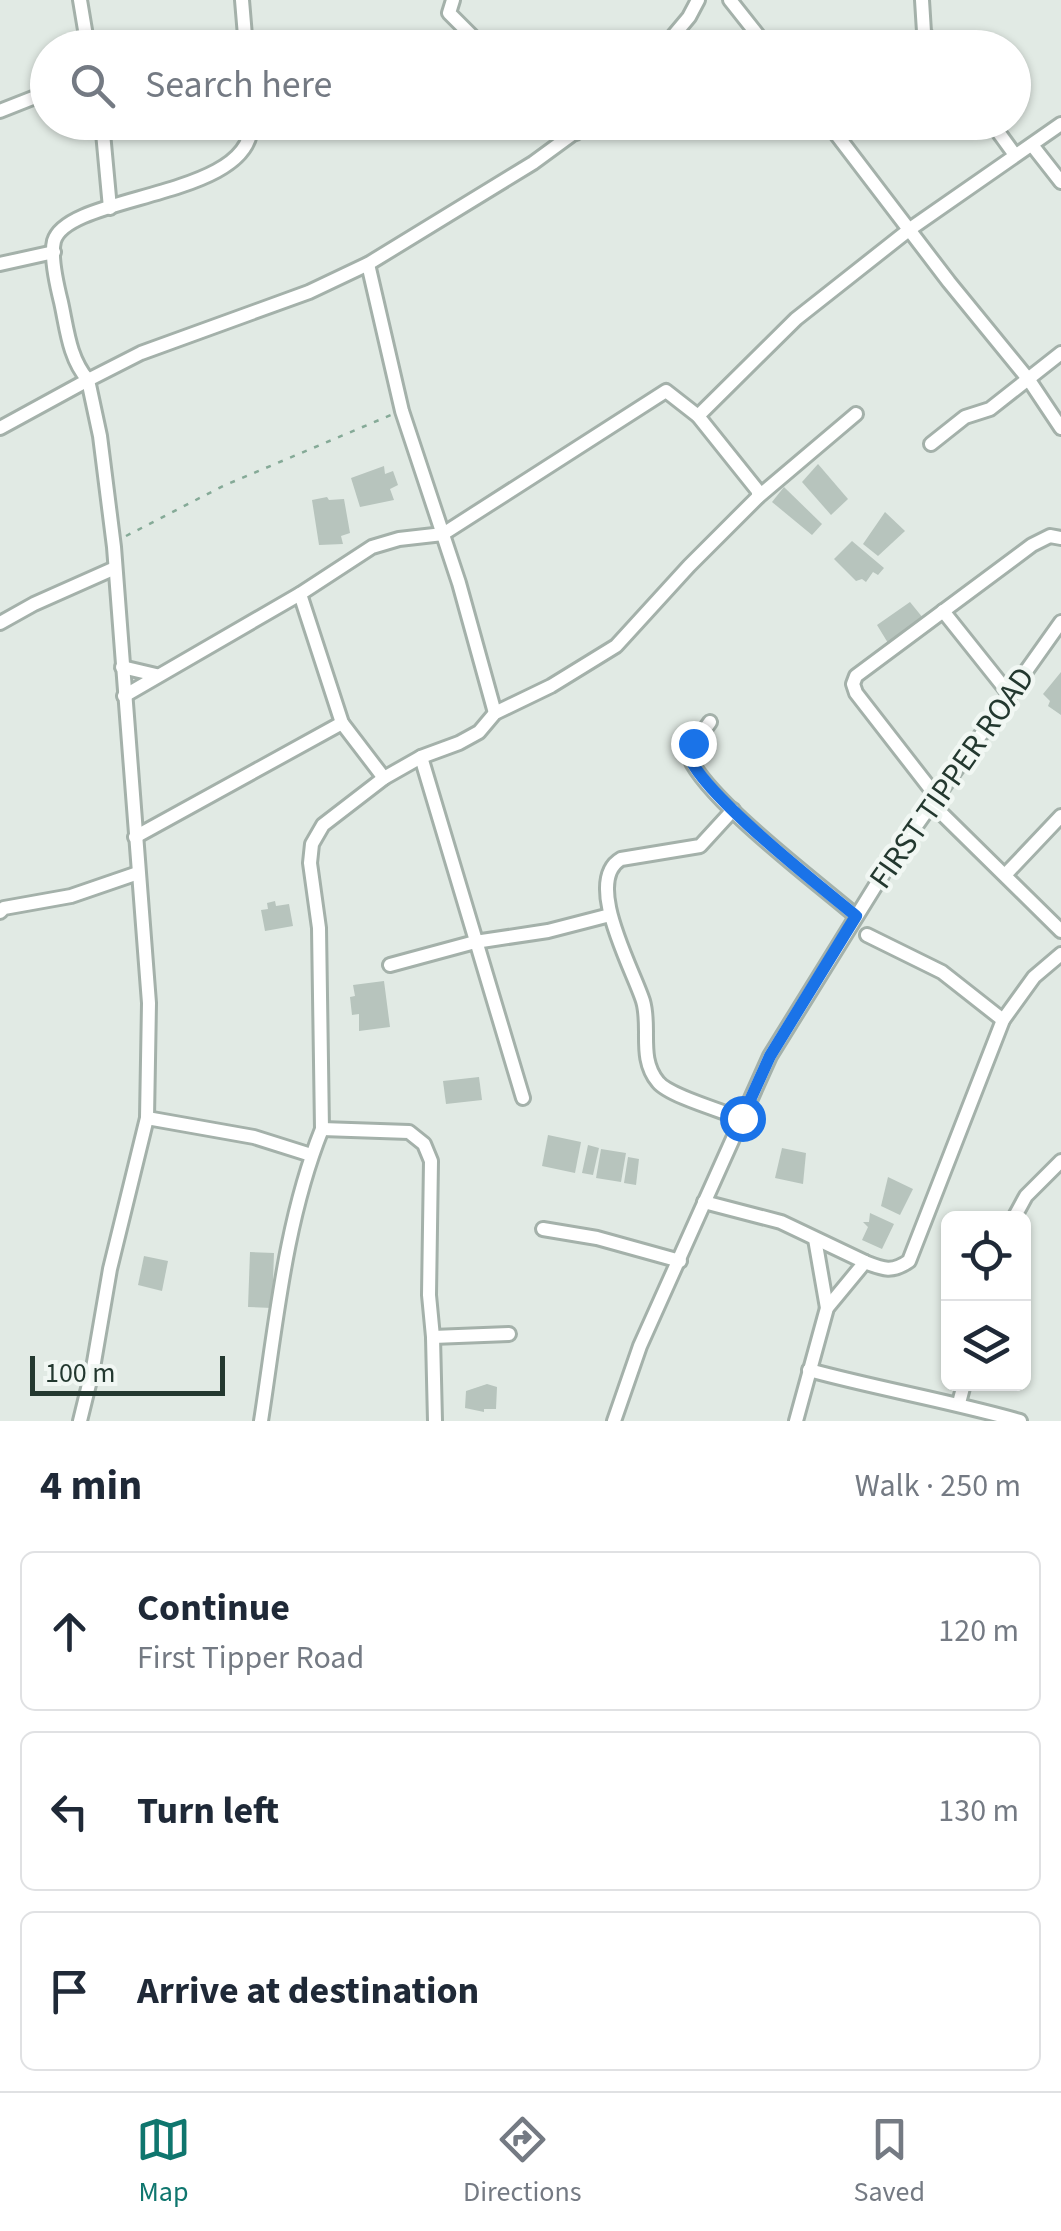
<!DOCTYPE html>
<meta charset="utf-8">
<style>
body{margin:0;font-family:"Source Sans 3",sans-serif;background:#f6f6f7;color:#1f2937}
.controls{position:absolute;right:30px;bottom:30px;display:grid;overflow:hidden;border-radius:15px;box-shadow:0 2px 8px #0004}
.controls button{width:90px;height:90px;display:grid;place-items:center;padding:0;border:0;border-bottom:2px solid #e0e1e3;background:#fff;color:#1f2937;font:50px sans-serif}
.scale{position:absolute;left:30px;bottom:25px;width:195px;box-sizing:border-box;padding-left:10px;border:5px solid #23382f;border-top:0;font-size:28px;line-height:35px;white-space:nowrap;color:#23382f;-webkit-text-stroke:8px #f1f7f3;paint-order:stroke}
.stop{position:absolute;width:30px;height:30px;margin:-22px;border:8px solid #1a73e8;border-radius:50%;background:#fff}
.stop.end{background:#1a73e8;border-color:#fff;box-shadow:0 2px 10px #0008}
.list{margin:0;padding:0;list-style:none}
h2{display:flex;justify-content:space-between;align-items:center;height:130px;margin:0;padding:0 40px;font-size:42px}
h2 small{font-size:32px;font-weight:400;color:#747a83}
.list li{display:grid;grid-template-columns:65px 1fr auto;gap:30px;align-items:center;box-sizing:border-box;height:160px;margin:0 20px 20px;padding:0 20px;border:2px solid #e0e1e3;border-radius:15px}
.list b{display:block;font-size:38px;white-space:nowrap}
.list p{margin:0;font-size:32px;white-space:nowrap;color:#747a83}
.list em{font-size:32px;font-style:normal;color:#747a83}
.icon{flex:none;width:55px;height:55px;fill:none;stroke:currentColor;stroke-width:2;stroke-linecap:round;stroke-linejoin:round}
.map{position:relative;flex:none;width:1061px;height:1421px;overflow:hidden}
.search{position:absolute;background:#fff;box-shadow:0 2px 8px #0004;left:30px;right:30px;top:30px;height:110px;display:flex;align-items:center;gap:25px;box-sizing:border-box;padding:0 35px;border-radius:55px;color:#747a83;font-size:38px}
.sheet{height:670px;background:#fff}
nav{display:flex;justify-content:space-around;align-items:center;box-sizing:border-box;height:140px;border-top:2px solid #e0e1e3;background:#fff;font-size:28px;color:#747a83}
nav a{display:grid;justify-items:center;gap:5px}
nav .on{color:#0f766e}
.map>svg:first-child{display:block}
.building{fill:#b7c4bd}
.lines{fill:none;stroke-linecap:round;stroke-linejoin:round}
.minor-casing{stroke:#a4b1aa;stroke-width:18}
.path{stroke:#85aa97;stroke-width:2.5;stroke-dasharray:5 8;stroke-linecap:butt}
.minor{stroke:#fff;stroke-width:12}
.route{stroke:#1a73e8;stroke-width:12}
.labels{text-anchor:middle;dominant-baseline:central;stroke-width:9;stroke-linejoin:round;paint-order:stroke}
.street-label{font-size:32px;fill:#23382f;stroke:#f1f7f3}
</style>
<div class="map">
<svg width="1061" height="1421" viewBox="0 0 1061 1421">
<rect width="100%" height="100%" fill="#e1eae4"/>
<g class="building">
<path d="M818,464L848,499L831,515L802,482Z"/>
<path d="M384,466L385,474L393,471L398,485L390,489L394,500L360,507L351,478Z"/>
<path d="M784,487L822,524L812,535L772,502Z"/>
<path d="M327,497L329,500L344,499L350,533L341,536L343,544L319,545L312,500Z"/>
<path d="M885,512L905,531L878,556L863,544Z"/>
<path d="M852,541L884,568L878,575L873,572L866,582L862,579L856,581L834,559Z"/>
<path d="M910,602L923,618L900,640L896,636L888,643L877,625Z"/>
<path d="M1061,672V715L1048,706L1050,701L1043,694Z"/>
<path d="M275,901L276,906L289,904L293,926L265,931L261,910L268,909L267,903Z"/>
<path d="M384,981L390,1027L359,1031V1014L352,1015L350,997L355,996L353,985Z"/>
<path d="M479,1077L482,1100L446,1104L443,1081Z"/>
<path d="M548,1135L581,1142L575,1173L542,1166Z"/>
<path d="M588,1145L599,1148L593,1175L582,1173Z"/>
<path d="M782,1148L806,1153L803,1184L775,1178Z"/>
<path d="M601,1149L626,1153L621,1182L596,1178Z"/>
<path d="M628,1157L639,1159L636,1185L624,1183Z"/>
<path d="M888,1177L913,1189L900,1215L881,1206Z"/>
<path d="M870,1213L894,1224L882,1249L862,1240L868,1227L863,1222H869Z"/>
<path d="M250,1252L274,1253L272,1308L248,1307Z"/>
<path d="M144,1256L168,1261L162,1291L138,1285Z"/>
<path d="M487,1384L497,1387L496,1409H484V1412L465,1408L466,1391Z"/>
</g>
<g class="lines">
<defs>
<g id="minor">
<path d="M80,0L88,48"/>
<path d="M242,0L246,48"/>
<path d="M453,0L449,13L484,48"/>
<path d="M730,0L768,48"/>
<path d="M922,0L924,32L935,48"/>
<path d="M663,48L689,17L698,0"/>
<path d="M0,111L48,92"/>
<path d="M102,122L110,208"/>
<path d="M565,122L576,133"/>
<path d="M827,122L949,282L1029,380L1061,428"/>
<path d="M991,122L1015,155"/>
<path d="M1032,145L1061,182"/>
<path d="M0,264L54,252"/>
<path d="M368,264L402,411L459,583L495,713"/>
<path d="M698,416L796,319L910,229L1061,124"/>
<path d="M0,428L88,380C69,358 67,329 61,302C57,286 50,257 54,241C68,193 256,199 251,122"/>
<path d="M931,444L965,417L990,409L1061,353"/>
<path d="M758,497L856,414"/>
<path d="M300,594L342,723L384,778"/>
<path d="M943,611L1010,695"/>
<path d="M0,623L34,604L115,568"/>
<path d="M122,667L156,675"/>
<path d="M124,696L300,594L372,547L399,539L443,534L666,391L698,416L758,491V497L689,566L616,646L551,686L495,713L479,732L459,743L421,757L384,778L323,825L312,844L310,863L319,928L322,1129C285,1221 276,1324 261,1421"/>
<path d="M710,722L688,753C699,794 819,884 856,916"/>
<path d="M421,757L523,1098"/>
<path d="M936,796L856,693L853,684L856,676L1032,545L1050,536L1061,538"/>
<path d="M931,803L1061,931"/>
<path d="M733,810L700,846L621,859C583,881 633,969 643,1001C651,1028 638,1058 658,1082C669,1096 723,1111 742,1119"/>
<path d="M135,837L342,723"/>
<path d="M1006,874L1061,816"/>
<path d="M0,912L4,908L71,896L138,873"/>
<path d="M867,935L942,972L1003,1020"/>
<path d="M390,965L475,942L548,931L610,915"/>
<path d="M147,1118L254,1137L311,1155"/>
<path d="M322,1129L409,1132L424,1144L431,1161L429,1295L433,1337L435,1421"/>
<path d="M704,1202L781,1222L865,1262"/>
<path d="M1014,1218L1026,1196L1061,1161"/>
<path d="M543,1229L597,1238L680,1261"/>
<path d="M815,1239L827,1308"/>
<path d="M433,1337L509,1334"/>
<path d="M809,1370C879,1389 950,1401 1020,1421"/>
<path d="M959,1403L964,1384"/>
<path d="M80,1421L93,1368L110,1269L147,1118L149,1003L114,547L100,436L88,380L141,353L309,292L368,264L533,163L589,122"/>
<path d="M614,1421L640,1346L770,1056L889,864L1061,622"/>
<path d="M796,1421L827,1308L865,1262C883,1269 892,1273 909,1261L1003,1020L1034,977L1061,954"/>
</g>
</defs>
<use href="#minor" class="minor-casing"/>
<path class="path" d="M126,536L223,486L391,415"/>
<use href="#minor" class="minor"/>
</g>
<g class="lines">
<path class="route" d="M693,743L688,753C698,791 820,886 856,916L770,1056L742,1118"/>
</g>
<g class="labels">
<g class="street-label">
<text transform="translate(952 778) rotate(-55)">FIRST TIPPER ROAD</text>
</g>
</g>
</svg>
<div class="controls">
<button><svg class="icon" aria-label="locate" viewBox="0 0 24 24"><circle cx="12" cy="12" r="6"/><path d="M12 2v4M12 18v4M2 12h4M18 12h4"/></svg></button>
<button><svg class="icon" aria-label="layers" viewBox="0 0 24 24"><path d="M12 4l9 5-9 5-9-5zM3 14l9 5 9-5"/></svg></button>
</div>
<div class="scale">100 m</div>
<div class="stop" style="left:742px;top:1118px"></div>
<div class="stop end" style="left:693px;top:743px"></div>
<div class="search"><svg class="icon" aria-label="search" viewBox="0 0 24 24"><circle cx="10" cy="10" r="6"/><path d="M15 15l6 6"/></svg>Search here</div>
</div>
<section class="sheet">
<h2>4 min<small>Walk · 250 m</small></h2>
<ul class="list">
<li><svg class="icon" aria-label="ahead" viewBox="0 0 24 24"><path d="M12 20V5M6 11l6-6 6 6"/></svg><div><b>Continue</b><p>First Tipper Road</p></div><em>120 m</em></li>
<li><svg class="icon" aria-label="left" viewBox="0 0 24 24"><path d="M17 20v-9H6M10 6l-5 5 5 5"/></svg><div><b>Turn left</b></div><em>130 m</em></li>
<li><svg class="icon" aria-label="arrive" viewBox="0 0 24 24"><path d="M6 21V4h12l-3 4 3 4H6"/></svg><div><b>Arrive at destination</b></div></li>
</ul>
</section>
<nav>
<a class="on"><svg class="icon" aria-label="map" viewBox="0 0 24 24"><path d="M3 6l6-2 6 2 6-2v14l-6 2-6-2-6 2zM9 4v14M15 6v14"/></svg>Map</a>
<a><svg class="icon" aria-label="directions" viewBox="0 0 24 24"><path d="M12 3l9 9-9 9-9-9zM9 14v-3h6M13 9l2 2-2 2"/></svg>Directions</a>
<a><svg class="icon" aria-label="saved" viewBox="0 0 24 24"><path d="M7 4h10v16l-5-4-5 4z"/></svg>Saved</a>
</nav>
